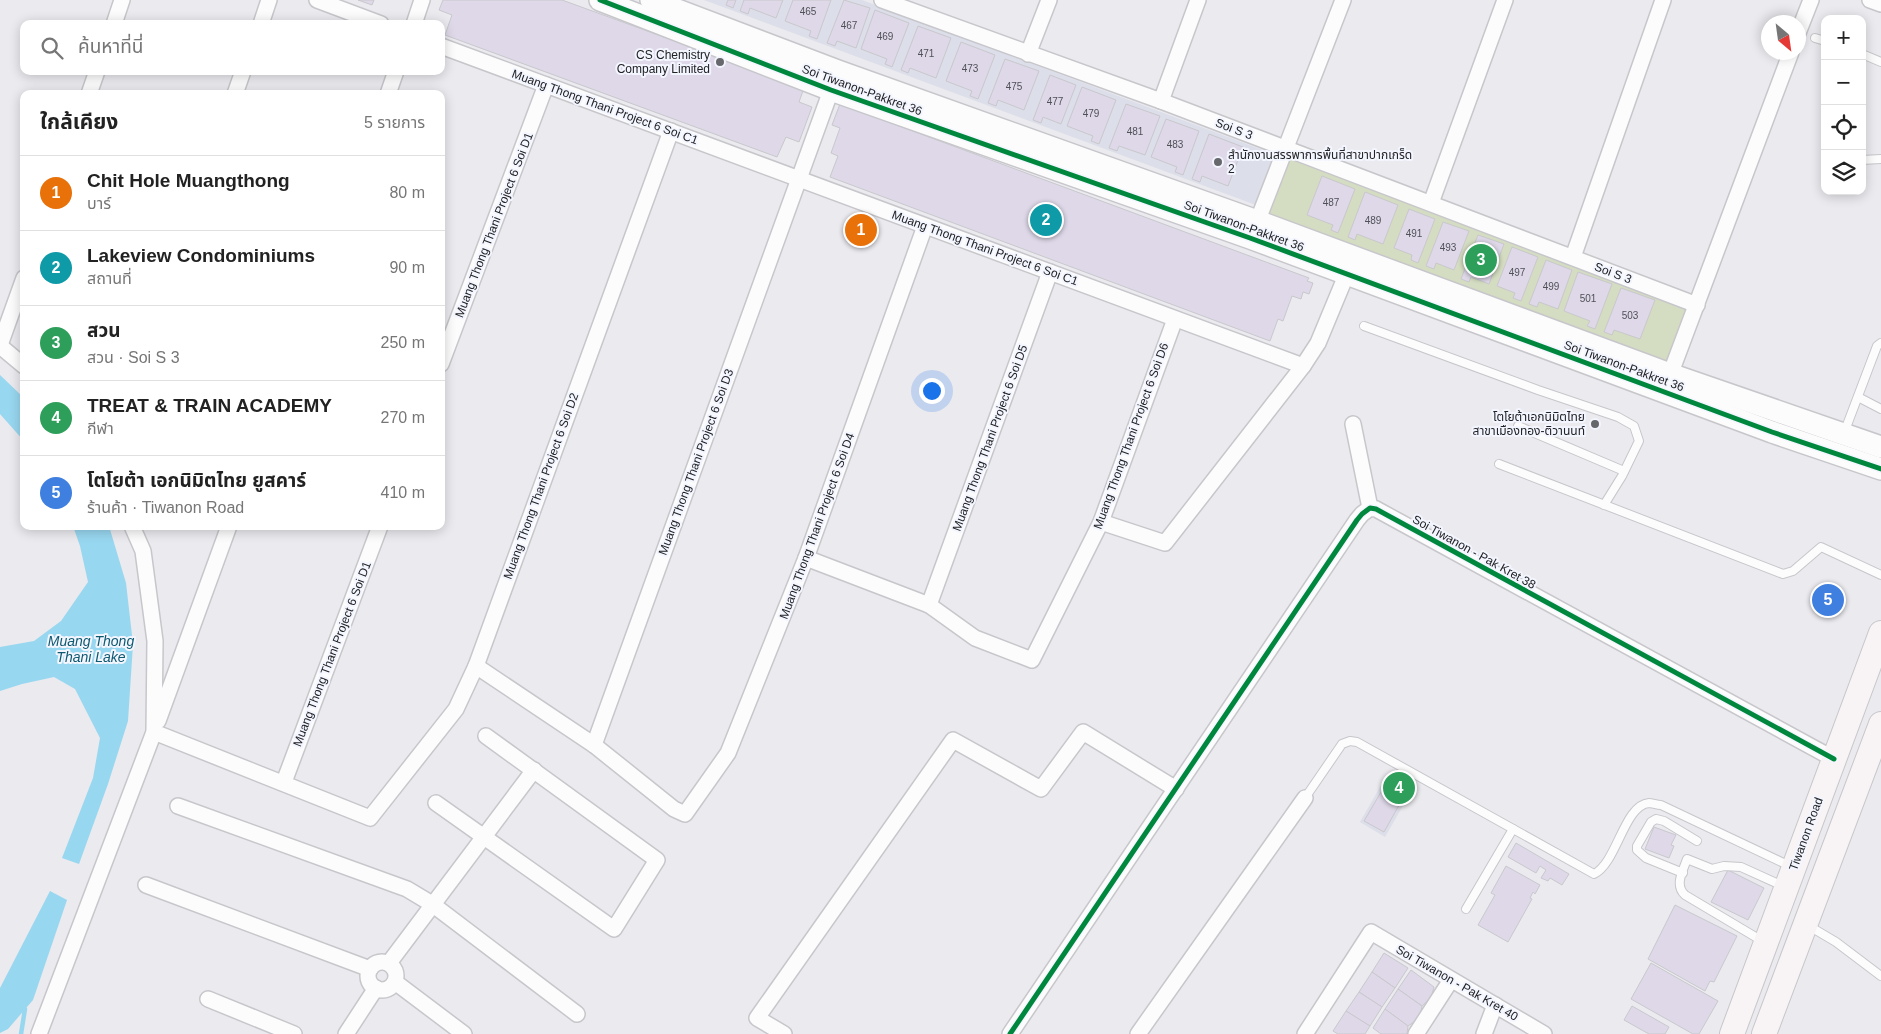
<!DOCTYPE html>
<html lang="th">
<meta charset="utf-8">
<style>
body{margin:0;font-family:Arial,"Noto Sans Thai",sans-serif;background:#f2f2f2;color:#222}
.controls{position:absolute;right:15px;top:15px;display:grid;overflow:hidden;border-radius:10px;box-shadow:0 2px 12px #0003}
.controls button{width:45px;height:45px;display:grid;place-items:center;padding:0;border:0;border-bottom:1px solid #e0e0e0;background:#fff;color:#222;font:25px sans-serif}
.compass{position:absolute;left:1761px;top:15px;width:45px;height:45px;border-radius:50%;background:#fff;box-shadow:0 2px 12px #0003;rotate:151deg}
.you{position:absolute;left:931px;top:390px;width:18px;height:18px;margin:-12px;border:4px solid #fff;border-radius:50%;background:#1a73e8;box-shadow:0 0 0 8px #1a73e833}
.badge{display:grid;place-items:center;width:32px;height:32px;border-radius:50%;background:#b45309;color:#fff;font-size:16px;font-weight:700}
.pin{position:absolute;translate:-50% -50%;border:2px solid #fff;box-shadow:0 1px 5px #0006}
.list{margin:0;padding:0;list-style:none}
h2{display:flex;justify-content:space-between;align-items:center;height:65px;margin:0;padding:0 20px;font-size:21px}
h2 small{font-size:16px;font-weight:400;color:#767676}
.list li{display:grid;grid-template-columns:32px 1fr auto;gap:15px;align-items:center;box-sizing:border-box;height:75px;padding:0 20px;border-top:1px solid #e0e0e0}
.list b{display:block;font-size:19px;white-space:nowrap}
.list p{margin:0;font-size:16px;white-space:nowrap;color:#767676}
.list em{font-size:16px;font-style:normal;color:#767676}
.icon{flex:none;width:28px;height:28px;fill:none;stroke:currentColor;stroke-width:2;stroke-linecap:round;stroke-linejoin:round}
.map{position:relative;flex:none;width:1881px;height:1034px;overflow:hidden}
.search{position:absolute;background:#fff;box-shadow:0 2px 12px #0003;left:20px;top:20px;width:425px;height:55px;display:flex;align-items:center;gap:12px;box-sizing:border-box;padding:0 18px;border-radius:10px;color:#767676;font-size:19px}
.panel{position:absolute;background:#fff;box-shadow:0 2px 12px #0003;left:20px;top:90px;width:425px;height:440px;border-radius:10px}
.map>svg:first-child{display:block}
.built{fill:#dcdee9}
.green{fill:#d4ddc1}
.water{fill:#98d7f0}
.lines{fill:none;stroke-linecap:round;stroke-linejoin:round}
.stream{stroke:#98d7f0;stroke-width:4.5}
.building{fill:#ded8e8;stroke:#c9c8cc}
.lane-casing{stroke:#c7c7cb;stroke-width:10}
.street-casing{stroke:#c7c7cb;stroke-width:18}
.secondary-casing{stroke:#c7c7cb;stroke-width:24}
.primary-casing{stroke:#c7c7ca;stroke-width:26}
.lane{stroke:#fcfcfd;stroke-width:8}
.street{stroke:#fcfcfd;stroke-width:15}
.secondary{stroke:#fcfcfd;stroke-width:21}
.primary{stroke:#f8f3f4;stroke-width:24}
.cycleway-casing{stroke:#f4f6ff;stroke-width:8}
.cycleway{stroke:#00873e;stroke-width:5}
.poi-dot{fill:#67686c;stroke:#f4f6ff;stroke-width:2}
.labels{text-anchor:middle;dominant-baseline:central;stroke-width:4;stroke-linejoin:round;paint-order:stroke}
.number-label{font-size:10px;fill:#515057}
.poi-label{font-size:12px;fill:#212225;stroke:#f4f6ff;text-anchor:end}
.street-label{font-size:12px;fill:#212225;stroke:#f4f6ff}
.water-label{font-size:14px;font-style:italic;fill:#0d5970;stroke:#f4f6ff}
</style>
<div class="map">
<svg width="1881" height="1034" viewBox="0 0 1881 1034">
<rect width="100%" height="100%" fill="#eaeaef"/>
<g class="built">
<path d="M704,0H862L1687,309L1670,359Z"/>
<path d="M1387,775L1412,790L1385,837L1360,822Z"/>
</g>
<path class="green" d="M1286,149L1697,305L1672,365L1261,215Z"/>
<g class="water">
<path d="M0,375L24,398V441L0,414Z"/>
<path d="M73,526H109L126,583L133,644L128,721L108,784L79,864L62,858L93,778L100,738L75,689L54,677L22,684L0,691V647L34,641L61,621L88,582L80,546Z"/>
<path d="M50,891L67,900L33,1000L8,1029L0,1033V988Z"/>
</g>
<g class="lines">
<path class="stream" d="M21,1034L25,1009"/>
</g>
<g class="building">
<path d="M358,0H374L372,5Z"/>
<path d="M443,0H562L804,88L799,102L812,107L799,142L786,137L777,157L445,35L452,15L439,10Z"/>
<path d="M728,0H736L733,8L726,5Z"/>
<path d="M744,0H783L776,18L750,8L748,14L740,11Z"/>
<path d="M793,0H831L817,39L809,36L811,31L785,21Z"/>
<path d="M844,0L870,8L856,48L837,41L835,46L827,43Z"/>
<path d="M875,10L909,23L892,67L885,64L887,59L861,49Z"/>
<path d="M918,26L951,38L936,78L910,68L908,73L901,70Z"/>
<path d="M961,42L995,55L978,99L970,96L972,91L946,81Z"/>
<path d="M1005,59L1039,71L1024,110L998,100L996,106L988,103Z"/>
<path d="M1050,75L1076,85L1061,124L1043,117L1041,123L1033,120Z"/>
<path d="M1082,87L1116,100L1099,144L1091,141L1093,136L1067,126Z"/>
<path d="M840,104L1309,278L1307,281L1313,283L1309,294L1303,292L1301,299L1292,296L1283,321L1278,319L1270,341L830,177L838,156L831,153L840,128L832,125Z"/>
<path d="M1126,104L1160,116L1145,155L1119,146L1117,151L1109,148Z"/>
<path d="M1166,119L1199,131L1183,175L1175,172L1177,167L1151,157Z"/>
<path d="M1209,134L1243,147L1228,186L1202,176L1200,182L1192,179Z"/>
<path d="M1322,176L1355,189L1338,233L1331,230L1333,225L1307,215Z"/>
<path d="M1365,192L1398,205L1383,244L1357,234L1355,240L1348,237Z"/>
<path d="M1409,209L1435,219L1418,263L1411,260L1412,255L1394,248Z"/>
<path d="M1443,222L1469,231L1454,270L1436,263L1434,269L1426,266Z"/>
<path d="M1478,235L1504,244L1489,284L1471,277L1469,282L1461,279Z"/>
<path d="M1512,247L1538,257L1521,301L1513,298L1515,293L1497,286Z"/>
<path d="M1546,260L1572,270L1558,309L1539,302L1537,307L1529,304Z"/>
<path d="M1578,272L1612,284L1595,329L1587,326L1590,321L1564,311Z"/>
<path d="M1621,288L1655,300L1640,339L1614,330L1612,335L1604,332Z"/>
<path d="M1388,780L1407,791L1384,832L1364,821Z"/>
<path d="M1654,827L1676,835L1671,845L1674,846L1669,858L1645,849Z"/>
<path d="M1516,843L1569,874L1562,885L1550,878L1548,881L1541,878L1546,870L1540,866L1536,873L1508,857Z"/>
<path d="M1506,866L1540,885L1535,894L1533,892L1530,898L1532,899L1508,942L1478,925L1495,895L1491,893Z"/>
<path d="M1728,870L1764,888L1748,920L1711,902Z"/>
<path d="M1675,905L1737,936L1714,982L1710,981L1705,991L1648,959Z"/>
<path d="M1384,953L1408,968L1395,988L1372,972Z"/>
<path d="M1651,963L1718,1001L1699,1034H1693L1631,999Z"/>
<path d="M1411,970L1434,987L1431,998L1422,1006L1398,989Z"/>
<path d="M1372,972L1395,988L1382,1007L1359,992Z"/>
<path d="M1398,989L1422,1006L1420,1018L1408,1026L1385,1009Z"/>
<path d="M1359,992L1382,1007L1370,1026L1346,1011Z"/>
<path d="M1632,1006L1669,1027L1665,1034H1649L1624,1020Z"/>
<path d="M1385,1009L1408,1026L1407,1034H1381L1373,1028Z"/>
<path d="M1346,1011L1370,1026L1365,1034H1338L1333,1031Z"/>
</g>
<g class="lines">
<defs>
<g id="lane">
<path d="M1815,38L1825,41"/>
<path d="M1862,54L1881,62"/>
<path d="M1862,160L1881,159"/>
<path d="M1364,326L1538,390L1618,417L1634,426L1639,441L1622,476L1604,505"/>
<path d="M1858,397L1881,409"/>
<path d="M1518,426L1624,471"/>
<path d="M1844,433L1877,346L1881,343"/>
<path d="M1499,464L1783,574L1793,571L1821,547L1881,575"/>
<path d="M1305,798L1342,744L1350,741L1357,742L1594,874C1617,863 1624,805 1649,803C1652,803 1657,805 1661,805L1792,867"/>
<path d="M1683,873L1646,858L1637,850V846L1651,822L1656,819L1664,821L1697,841"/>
<path d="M1466,909L1513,829"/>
<path d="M1809,926L1836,942L1881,976"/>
<path d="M1764,942L1685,895C1674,885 1683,871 1687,859L1712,869L1724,866L1741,867L1783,886"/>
</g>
<g id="street">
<path d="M317,0L381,24"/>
<path d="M882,0L1161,101L1697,305"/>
<path d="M1870,0L1881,4"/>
<path d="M114,24L122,0"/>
<path d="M261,24L269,0"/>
<path d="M414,24L422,0"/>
<path d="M1798,33L1811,0"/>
<path d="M441,46L1303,366"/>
<path d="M1028,54L1049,0"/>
<path d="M89,94L97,71"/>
<path d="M235,94L243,71"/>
<path d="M388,94L396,71"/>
<path d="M1161,101L1198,0"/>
<path d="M1431,203L1505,0"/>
<path d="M1254,230L1343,0"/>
<path d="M1573,257L1663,0"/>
<path d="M0,345L24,278"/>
<path d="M0,346L24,366"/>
<path d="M441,364L546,85"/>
<path d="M1667,383L1791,52"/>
<path d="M1353,424L1370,508"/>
<path d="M1101,522L1165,543L1303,366L1318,343L1350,266"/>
<path d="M806,558L929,605L975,638L1032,660L1101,522L1175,319"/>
<path d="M929,605L1050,272"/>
<path d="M476,666L594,745L674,809L685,814L728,753L806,558L925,226"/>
<path d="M158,721L229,526"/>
<path d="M154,732L370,818L456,709L476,666L671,131"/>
<path d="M594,745L834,82"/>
<path d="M284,782L380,526"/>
<path d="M436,803L614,929L657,860L486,736"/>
<path d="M178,806L407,889L432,904L577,1014"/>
<path d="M146,885L370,969"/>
<circle cx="382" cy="976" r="14"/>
<path d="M389,963L534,770"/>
<path d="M395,982L464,1034"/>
<path d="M208,999L294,1034"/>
<path d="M39,1034L154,732L155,641L143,551L132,526"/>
<path d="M346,1034L376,988"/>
<path d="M784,1034L757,1018L953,740L1041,789L1083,732L1176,789"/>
<path d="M1010,1034L1357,520L1362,514L1370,508L1376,509L1834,759"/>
<path d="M1138,1034L1305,798"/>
<path d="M1305,1034L1371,932L1544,1034"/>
<path d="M1416,1034L1451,980"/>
<path d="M1484,1034L1495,1005"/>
</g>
<g id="secondary">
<path d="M600,0L831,90L1250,238L1772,432L1881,469"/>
<path d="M651,0L838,71L1257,221L1670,374L1881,447"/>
</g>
<g id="primary">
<path d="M1732,1034L1881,633"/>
<path d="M1764,1034L1881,724"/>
</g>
</defs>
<use href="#lane" class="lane-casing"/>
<use href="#street" class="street-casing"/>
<use href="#secondary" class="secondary-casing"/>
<use href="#primary" class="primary-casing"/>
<use href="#lane" class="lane"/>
<use href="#street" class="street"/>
<use href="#secondary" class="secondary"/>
<use href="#primary" class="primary"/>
<defs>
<g id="cycleway">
<path d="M600,0L831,90L1250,238L1772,432L1881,469"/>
<path d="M1010,1034L1357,520L1362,514L1370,508L1376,509L1834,759"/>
</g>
</defs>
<use href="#cycleway" class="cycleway-casing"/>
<use href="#cycleway" class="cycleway"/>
</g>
<g class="poi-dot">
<circle cx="720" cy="62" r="5"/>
<circle cx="1218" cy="162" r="5"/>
<circle cx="1595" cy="424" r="5"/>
</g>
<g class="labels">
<g class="number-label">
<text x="808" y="11">465</text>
<text x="849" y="25">467</text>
<text x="885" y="36">469</text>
<text x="926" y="53">471</text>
<text x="970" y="68">473</text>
<text x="1014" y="86">475</text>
<text x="1055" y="101">477</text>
<text x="1091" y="113">479</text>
<text x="1135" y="131">481</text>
<text x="1175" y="144">483</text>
<text x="1331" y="202">487</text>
<text x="1373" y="220">489</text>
<text x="1414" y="233">491</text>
<text x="1448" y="247">493</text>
<text x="1517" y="272">497</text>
<text x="1551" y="286">499</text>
<text x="1588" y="298">501</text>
<text x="1630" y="315">503</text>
</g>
<g class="poi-label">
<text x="710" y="55">CS Chemistry<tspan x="710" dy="14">Company Limited</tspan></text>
<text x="1228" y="155" text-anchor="start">สำนักงานสรรพาการพื้นที่สาขาปากเกร็ด<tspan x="1228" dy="14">2</tspan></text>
<text x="1585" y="417">โตโยต้าเอกนิมิตไทย<tspan x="1585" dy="14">สาขาเมืองทอง-ติวานนท์</tspan></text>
</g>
<g class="street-label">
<text transform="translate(862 90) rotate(20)">Soi Tiwanon-Pakkret 36</text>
<text transform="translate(605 107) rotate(20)">Muang Thong Thani Project 6 Soi C1</text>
<text transform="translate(1234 129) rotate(21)">Soi S 3</text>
<text transform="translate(494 225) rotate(-69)">Muang Thong Thani Project 6 Soi D1</text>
<text transform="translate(1244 226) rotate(20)">Soi Tiwanon-Pakkret 36</text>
<text transform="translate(985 248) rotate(20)">Muang Thong Thani Project 6 Soi C1</text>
<text transform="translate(1613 273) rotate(21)">Soi S 3</text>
<text transform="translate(1624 366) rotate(20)">Soi Tiwanon-Pakkret 36</text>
<text transform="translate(1131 436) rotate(-70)">Muang Thong Thani Project 6 Soi D6</text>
<text transform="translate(990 438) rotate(-70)">Muang Thong Thani Project 6 Soi D5</text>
<text transform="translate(696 462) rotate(-70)">Muang Thong Thani Project 6 Soi D3</text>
<text transform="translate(541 486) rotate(-70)">Muang Thong Thani Project 6 Soi D2</text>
<text transform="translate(817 526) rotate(-70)">Muang Thong Thani Project 6 Soi D4</text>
<text transform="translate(1474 552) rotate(29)">Soi Tiwanon - Pak Kret 38</text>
<text transform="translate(332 654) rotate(-69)">Muang Thong Thani Project 6 Soi D1</text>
<text transform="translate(1806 834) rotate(-70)">Tiwanon Road</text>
<text transform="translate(1457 983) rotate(30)">Soi Tiwanon - Pak Kret 40</text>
</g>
<g class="water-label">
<text x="91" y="641">Muang Thong<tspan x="91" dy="16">Thani Lake</tspan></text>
</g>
</g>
</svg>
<div class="controls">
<button>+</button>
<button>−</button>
<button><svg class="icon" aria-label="locate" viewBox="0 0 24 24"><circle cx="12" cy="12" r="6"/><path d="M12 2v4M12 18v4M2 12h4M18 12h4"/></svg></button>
<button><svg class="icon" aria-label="layers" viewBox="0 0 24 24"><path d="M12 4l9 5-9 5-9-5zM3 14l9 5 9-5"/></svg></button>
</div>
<svg class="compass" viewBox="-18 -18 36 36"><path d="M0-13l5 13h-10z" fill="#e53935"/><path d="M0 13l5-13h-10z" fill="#767676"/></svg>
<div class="you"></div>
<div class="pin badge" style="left:861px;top:230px;background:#e8710a">1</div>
<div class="pin badge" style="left:1046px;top:220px;background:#0f9aa8">2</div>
<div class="pin badge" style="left:1481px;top:260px;background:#2e9e5b">3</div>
<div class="pin badge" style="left:1399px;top:788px;background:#2e9e5b">4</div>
<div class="pin badge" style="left:1828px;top:600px;background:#3f7fe0">5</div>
<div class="search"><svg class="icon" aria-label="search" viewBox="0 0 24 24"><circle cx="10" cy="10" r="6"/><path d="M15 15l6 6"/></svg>ค้นหาที่นี่</div>
<section class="panel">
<h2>ใกล้เคียง<small>5 รายการ</small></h2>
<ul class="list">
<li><span class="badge" style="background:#e8710a">1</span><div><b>Chit Hole Muangthong</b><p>บาร์</p></div><em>80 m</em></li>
<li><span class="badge" style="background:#0f9aa8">2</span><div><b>Lakeview Condominiums</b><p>สถานที่</p></div><em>90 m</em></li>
<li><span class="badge" style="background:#2e9e5b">3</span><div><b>สวน</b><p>สวน · Soi S 3</p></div><em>250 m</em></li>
<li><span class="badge" style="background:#2e9e5b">4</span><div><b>TREAT &amp; TRAIN ACADEMY</b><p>กีฬา</p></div><em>270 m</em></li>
<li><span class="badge" style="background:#3f7fe0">5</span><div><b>โตโยต้า เอกนิมิตไทย ยูสคาร์</b><p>ร้านค้า · Tiwanon Road</p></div><em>410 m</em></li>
</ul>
</section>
</div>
